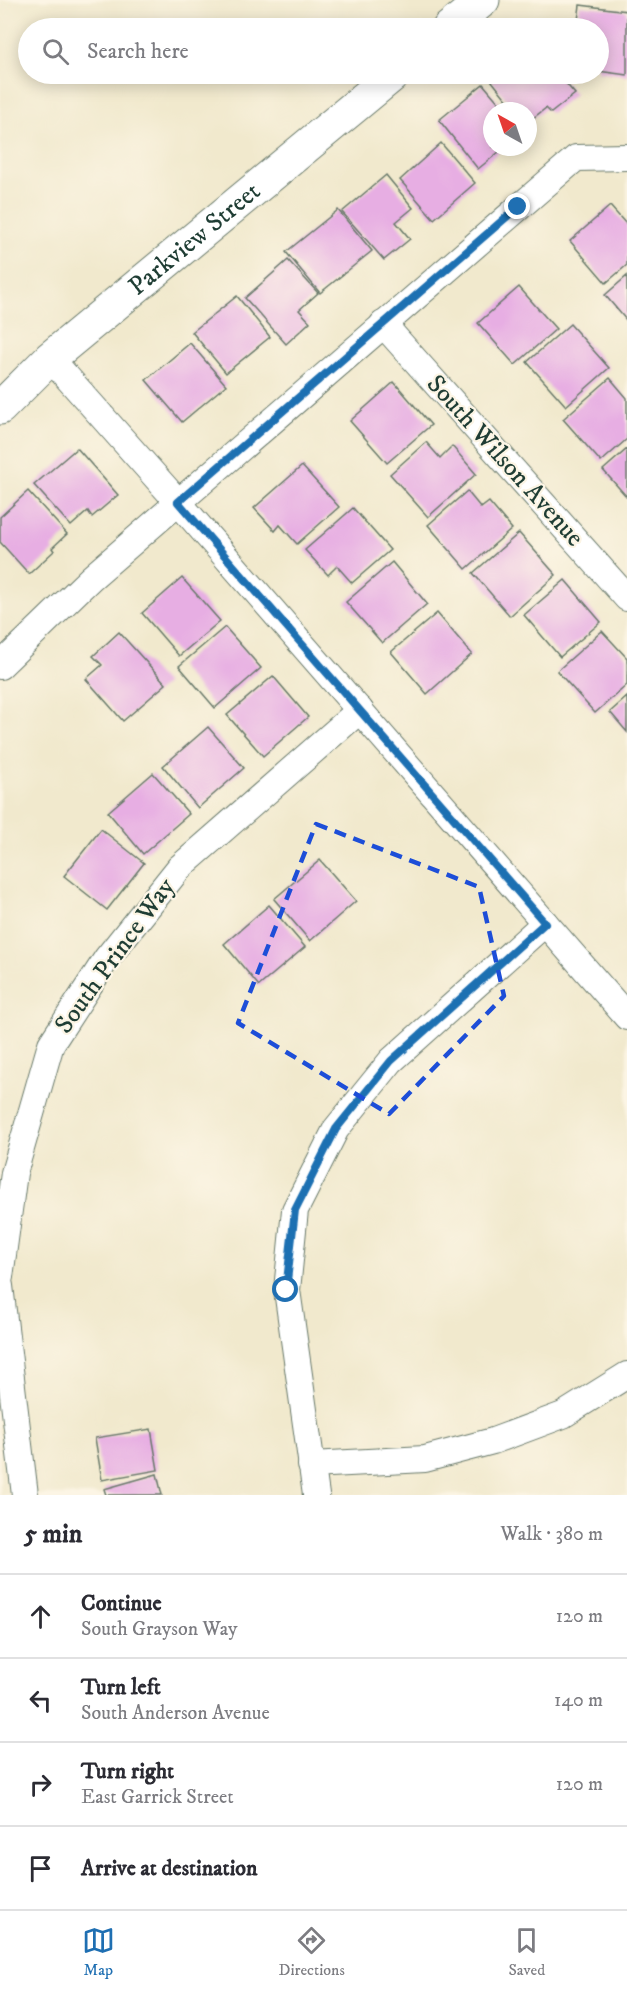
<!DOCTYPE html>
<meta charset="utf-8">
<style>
body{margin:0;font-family:"IM FELL DW Pica",serif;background:#f7f7f7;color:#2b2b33}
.compass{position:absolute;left:483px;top:102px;width:54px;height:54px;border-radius:50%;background:#fff;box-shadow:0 3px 15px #0003;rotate:320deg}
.stop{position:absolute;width:18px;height:18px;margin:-14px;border:4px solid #1f6fb2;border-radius:50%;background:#fff}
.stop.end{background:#1f6fb2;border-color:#fff;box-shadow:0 2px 6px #0008}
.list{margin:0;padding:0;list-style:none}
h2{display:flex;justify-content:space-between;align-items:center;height:78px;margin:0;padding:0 24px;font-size:26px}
h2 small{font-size:20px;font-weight:400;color:#7c7c81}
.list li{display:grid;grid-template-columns:39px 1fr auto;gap:18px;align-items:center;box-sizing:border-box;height:84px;padding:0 24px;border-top:2px solid #e1e1e2}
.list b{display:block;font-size:22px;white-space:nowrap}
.list p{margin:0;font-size:20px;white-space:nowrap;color:#7c7c81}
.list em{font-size:20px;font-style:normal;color:#7c7c81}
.icon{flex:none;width:33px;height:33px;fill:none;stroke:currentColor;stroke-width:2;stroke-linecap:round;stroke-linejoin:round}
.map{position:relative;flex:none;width:627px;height:1495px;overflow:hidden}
.search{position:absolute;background:#fff;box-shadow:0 3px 15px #0003;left:18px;right:18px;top:18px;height:66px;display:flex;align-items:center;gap:15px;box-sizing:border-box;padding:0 21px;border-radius:33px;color:#7c7c81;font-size:22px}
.sheet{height:414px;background:#fff}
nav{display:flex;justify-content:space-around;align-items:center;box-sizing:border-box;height:84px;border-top:2px solid #e1e1e2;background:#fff;font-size:16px;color:#7c7c81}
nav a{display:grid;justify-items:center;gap:3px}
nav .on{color:#1f6fb2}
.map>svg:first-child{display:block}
.building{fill:#e7aee3}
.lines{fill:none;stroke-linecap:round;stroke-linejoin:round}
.street-casing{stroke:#68796a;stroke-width:28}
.secondary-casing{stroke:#68796a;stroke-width:35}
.street{stroke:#fff;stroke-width:26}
.secondary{stroke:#fff;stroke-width:33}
.route{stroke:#1f6fb2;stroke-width:8}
.marked{fill:none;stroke:#1d4ed8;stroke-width:4.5;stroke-dasharray:12 8;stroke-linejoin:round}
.labels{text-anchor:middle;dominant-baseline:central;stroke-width:4.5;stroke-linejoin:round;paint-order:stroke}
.street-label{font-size:26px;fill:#1f3d34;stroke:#fcf5e5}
</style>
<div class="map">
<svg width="627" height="1495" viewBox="0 0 627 1495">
<rect width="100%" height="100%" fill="#fcf5e5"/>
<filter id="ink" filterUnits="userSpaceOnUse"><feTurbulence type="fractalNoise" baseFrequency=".0167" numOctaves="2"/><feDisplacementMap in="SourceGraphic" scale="12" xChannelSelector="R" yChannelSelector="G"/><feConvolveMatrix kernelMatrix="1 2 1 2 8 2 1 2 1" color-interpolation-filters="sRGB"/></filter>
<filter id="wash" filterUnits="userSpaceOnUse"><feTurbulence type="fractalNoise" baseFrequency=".008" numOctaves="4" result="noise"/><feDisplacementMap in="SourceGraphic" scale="24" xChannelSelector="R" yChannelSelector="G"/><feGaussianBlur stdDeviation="1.35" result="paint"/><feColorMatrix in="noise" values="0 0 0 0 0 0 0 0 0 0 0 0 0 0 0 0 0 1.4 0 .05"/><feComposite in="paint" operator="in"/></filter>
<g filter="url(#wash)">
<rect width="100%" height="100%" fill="#f1e9cd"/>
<g id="blocks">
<g class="building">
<path d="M580,5L627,11V75L598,71V28H577Z"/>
<path d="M499,74H558L575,94L551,113L546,108L528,122V111H516L491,80Z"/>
<path d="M483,84L506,111H492V147H505L478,169L439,120Z"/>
<path d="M441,143L475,183L434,219L400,180Z"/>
<path d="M386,175L413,208L396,222L410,239L384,260L342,212Z"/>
<path d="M610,206L627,225V265L606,283L570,241Z"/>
<path d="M338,210L372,251L320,293L286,252Z"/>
<path d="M288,260L318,293L299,310L310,322L286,344L245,298Z"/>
<path d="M627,276V321L605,295Z"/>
<path d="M519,287L556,329L515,365L478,323Z"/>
<path d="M237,296L270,337L226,373L192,332Z"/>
<path d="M570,324L609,368L566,406L527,362Z"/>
<path d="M190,343L226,385L182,422L146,380Z"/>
<path d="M610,378L627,398V439L601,462L563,419Z"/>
<path d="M394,382L431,425L387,463L350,421Z"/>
<path d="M426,442L440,458L452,446L476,474L428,517L390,474Z"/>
<path d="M77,448L118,495L92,517L88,511L71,526L34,485Z"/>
<path d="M627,449V497L603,470Z"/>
<path d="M302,466L339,507L297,544L280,525L275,531L254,508Z"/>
<path d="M28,491L67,534L52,548L54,551L29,574L0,542V517Z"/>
<path d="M467,491L481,508L489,502L512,529L466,569L428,525Z"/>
<path d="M353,508L390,550L352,583L337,566L328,575L305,550Z"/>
<path d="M519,533L556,575L510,616L473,573Z"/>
<path d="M392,562L427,604L382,643L346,602Z"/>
<path d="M182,578L220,621L179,656L142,613Z"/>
<path d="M565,580L601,622L560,657L524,615Z"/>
<path d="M437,613L472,654L427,694L391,652Z"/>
<path d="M225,627L261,668L215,708L179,666Z"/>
<path d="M602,631L627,658V685L595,713L557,671Z"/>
<path d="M119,632L166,684L123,721L86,679L102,665L93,656Z"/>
<path d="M273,676L308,717L263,756L227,715Z"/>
<path d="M627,697V732L610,712Z"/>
<path d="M208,727L244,768L198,808L163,766Z"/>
<path d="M153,773L189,814L143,854L108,812Z"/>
<path d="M101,829L144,863L107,910L64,876Z"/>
<path d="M320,860L356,901L310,941L274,899Z"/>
<path d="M269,905L305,947L259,986L224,944Z"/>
<path d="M151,1429L158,1470L102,1480L95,1438Z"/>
<path d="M157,1474L162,1495H106L104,1489Z"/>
</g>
</g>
</g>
<g filter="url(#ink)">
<use href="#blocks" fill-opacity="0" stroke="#68796a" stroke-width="1.5"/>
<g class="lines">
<defs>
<g id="street">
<path d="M383,324L627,598"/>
<path d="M50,358L178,502L627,1017"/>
<path d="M0,666L91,578L576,158L627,157"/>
<path d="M0,1277L14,1173L51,1044L107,958L179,868L360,710"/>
<path d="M0,1286L25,1495"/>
<path d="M311,1465L425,1459L493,1441L563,1415L627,1375"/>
<path d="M316,1495L287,1290L295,1210L336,1129L391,1061L545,923"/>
</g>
<g id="secondary">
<path d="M449,28L483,0"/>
<path id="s1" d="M0,408L50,358L394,74"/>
</g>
</defs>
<use href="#street" class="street-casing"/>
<use href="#secondary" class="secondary-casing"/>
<use href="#street" class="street"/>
<use href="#secondary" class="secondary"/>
</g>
</g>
<g class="lines" filter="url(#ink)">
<path class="route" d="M286,1290L295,1210L336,1129L391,1061L545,923L178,502L518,207"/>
</g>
<path class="marked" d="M316,824L479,887L504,996L389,1114L238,1023Z"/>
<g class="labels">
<g class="street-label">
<text stroke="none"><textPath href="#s1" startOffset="258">Parkview Street</textPath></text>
<text transform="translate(505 461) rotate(48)">South Wilson Avenue</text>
<text transform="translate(115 956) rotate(-54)">South Prince Way</text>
</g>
</g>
</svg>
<svg class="compass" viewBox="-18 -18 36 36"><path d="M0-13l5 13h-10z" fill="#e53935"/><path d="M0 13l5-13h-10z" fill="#7c7c81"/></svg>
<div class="stop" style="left:286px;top:1290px"></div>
<div class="stop end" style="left:518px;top:207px"></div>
<div class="search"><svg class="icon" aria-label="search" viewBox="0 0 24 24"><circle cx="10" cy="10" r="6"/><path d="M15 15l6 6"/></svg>Search here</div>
</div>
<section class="sheet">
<h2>5 min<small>Walk · 380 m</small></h2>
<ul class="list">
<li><svg class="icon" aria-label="ahead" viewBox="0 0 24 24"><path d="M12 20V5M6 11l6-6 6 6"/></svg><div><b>Continue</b><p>South Grayson Way</p></div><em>120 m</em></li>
<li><svg class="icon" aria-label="left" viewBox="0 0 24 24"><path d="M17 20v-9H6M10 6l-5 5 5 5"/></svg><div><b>Turn left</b><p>South Anderson Avenue</p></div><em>140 m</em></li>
<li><svg class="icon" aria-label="right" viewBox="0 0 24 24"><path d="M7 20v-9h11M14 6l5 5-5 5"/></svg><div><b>Turn right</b><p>East Garrick Street</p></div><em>120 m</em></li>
<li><svg class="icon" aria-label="arrive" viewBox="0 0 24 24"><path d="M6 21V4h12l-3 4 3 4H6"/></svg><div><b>Arrive at destination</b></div></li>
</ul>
</section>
<nav>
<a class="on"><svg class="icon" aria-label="map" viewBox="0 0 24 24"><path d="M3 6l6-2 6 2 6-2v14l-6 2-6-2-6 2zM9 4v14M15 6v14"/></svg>Map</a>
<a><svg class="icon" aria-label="directions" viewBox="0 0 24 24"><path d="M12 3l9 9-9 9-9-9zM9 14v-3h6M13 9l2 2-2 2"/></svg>Directions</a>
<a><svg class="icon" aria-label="saved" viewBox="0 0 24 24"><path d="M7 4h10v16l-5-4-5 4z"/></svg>Saved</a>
</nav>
